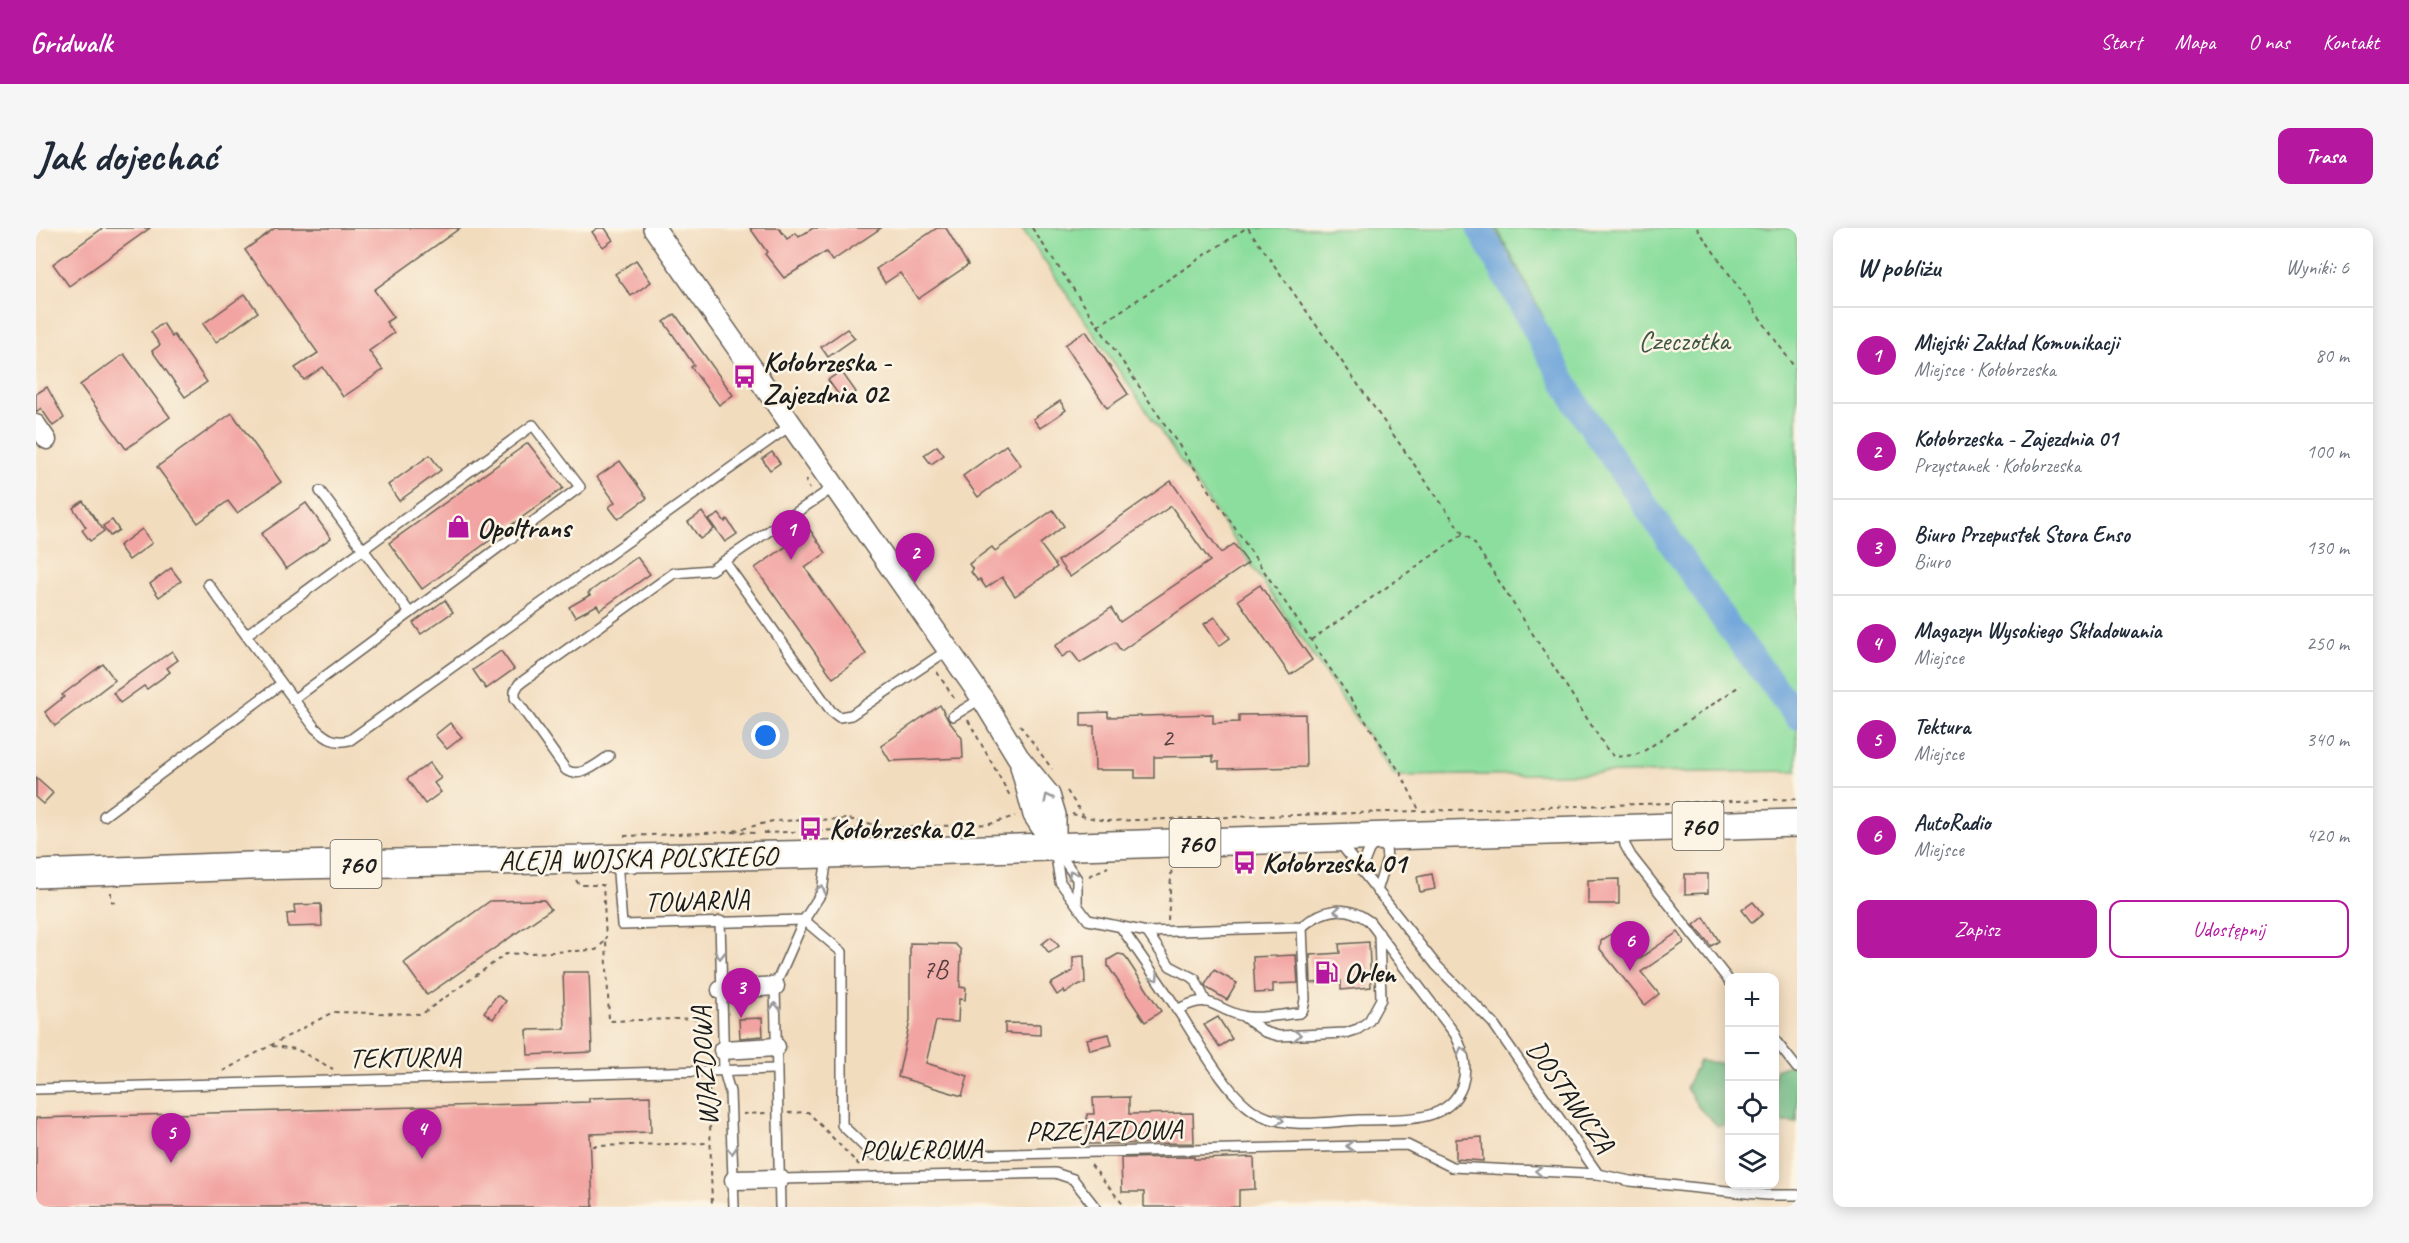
<!DOCTYPE html>
<html lang="pl">
<meta charset="utf-8">
<style>
body{margin:0;font-family:Caveat,sans-serif;background:#f6f6f7;color:#1f2937}
.controls{position:absolute;right:18px;bottom:18px;display:grid;overflow:hidden;border-radius:12px;box-shadow:0 3px 15px #0003}
.controls button{width:54px;height:54px;display:grid;place-items:center;padding:0;border:0;border-bottom:2px solid #e0e1e3;background:#fff;color:#1f2937;font:30px sans-serif}
.you{position:absolute;left:730px;top:508px;width:21px;height:21px;margin:-15px;border:4px solid #fff;border-radius:50%;background:#1a73e8;box-shadow:0 0 0 9px #1a73e833}
.badge{display:grid;place-items:center;width:39px;height:39px;border-radius:50%;background:#b5179e;color:#fff;font-size:20px;font-weight:700}
.pin{position:absolute;translate:-50% -50px;filter:drop-shadow(0 2px 3px #0008)}
.pin::after{content:'';position:absolute;top:32px;width:21px;height:18px;background:inherit;clip-path:polygon(0 0,100% 0,50% 100%)}
.list{margin:0;padding:0;list-style:none}
h2{display:flex;justify-content:space-between;align-items:center;height:78px;margin:0;padding:0 24px;font-size:26px}
h2 small{font-size:20px;font-weight:400;color:#747a83}
.list li{display:grid;grid-template-columns:39px 1fr auto;gap:18px;align-items:center;box-sizing:border-box;height:96px;padding:0 24px;border-top:2px solid #e0e1e3}
.list b{display:block;font-size:22px;white-space:nowrap}
.list p{margin:0;font-size:20px;white-space:nowrap;color:#747a83}
.list em{font-size:20px;font-style:normal;color:#747a83}
.actions{display:flex;gap:12px;padding:18px 24px}
.actions a{flex:1;padding:14px 0;border:2px solid #b5179e;border-radius:12px;text-align:center;font-size:21px;color:#b5179e}
.actions .main{background:#b5179e;color:#fff}
.icon{flex:none;width:33px;height:33px;fill:none;stroke:currentColor;stroke-width:2;stroke-linecap:round;stroke-linejoin:round}
.map{position:relative;flex:none;width:1761px;height:979px;overflow:hidden;border-radius:12px}
header{display:flex;align-items:center;gap:36px;box-sizing:border-box;height:84px;padding:0 30px;background:#b5179e;color:#fff}
header strong{font-size:28px}
nav{display:flex;gap:33px;margin-inline-start:auto;font-size:21px}
.intro{display:flex;align-items:center;justify-content:space-between;box-sizing:border-box;height:144px;padding:0 36px}
h1{margin:0;font-size:42px}
.button{padding:15px 27px;border-radius:12px;background:#b5179e;color:#fff;font-size:21px;font-weight:700}
main{display:flex;gap:36px;padding:0 36px}
aside{flex:1;background:#fff;border-radius:12px;box-shadow:0 3px 15px #0003}
.map>svg:first-child{display:block}
.green{fill:#8cde9e;stroke:#547d5d;stroke-width:1.5}
.forest{fill:#71bd85;stroke:#466c50;stroke-width:1.5}
.lines{fill:none;stroke-linecap:round;stroke-linejoin:round}
.river{stroke:#6ba3da;stroke-width:26}
.building{fill:#f2a4a2}
.service-casing{stroke:#675f55;stroke-width:12}
.minor-casing{stroke:#675f55;stroke-width:21}
.tertiary-casing{stroke:#675f55;stroke-width:24}
.primary-casing{stroke:#675f55;stroke-width:30}
.path{stroke:#675f55;stroke-width:2;stroke-dasharray:4.5 4.5;stroke-linecap:butt}
.service{stroke:#fff;stroke-width:9}
.minor{stroke:#fff;stroke-width:18}
.tertiary{stroke:#fff;stroke-width:21}
.primary{stroke:#fff;stroke-width:27}
.oneway{stroke:#999}
.labels{text-anchor:middle;dominant-baseline:central;stroke-width:5;stroke-linejoin:round;paint-order:stroke}
.number-label{font-size:26px;fill:#523e3e}
.shield{fill:#fcf5e5;stroke:#5f5d58;stroke-width:1.5}
.shield-label{font-size:27px;font-weight:bold;fill:#1c1c1c}
.park-label{font-size:28px;fill:#3e5643;stroke:#fcf5e5}
.poi-label{font-size:28px;font-weight:bold;fill:#1c1c1c;stroke:#fcf5e5;text-anchor:start}
.street-label{font-size:28px;fill:#1c1c1c;stroke:#fcf5e5}
</style>
<header>
<strong>Gridwalk</strong>
<nav><a>Start</a><a>Mapa</a><a>O nas</a><a>Kontakt</a></nav>
</header>
<div class="intro"><h1>Jak dojechać</h1><a class="button">Trasa</a></div>
<main>
<div class="map">
<svg width="1761" height="979" viewBox="0 0 1761 979">
<rect width="100%" height="100%" fill="#fcf5e5"/>
<filter id="ink" filterUnits="userSpaceOnUse"><feTurbulence type="fractalNoise" baseFrequency=".0167" numOctaves="2"/><feDisplacementMap in="SourceGraphic" scale="12" xChannelSelector="R" yChannelSelector="G"/><feConvolveMatrix kernelMatrix="1 2 1 2 8 2 1 2 1" color-interpolation-filters="sRGB"/></filter>
<filter id="wash" filterUnits="userSpaceOnUse"><feTurbulence type="fractalNoise" baseFrequency=".008" numOctaves="4" result="noise"/><feDisplacementMap in="SourceGraphic" scale="24" xChannelSelector="R" yChannelSelector="G"/><feGaussianBlur stdDeviation="1.35" result="paint"/><feColorMatrix in="noise" values="0 0 0 0 0 0 0 0 0 0 0 0 0 0 0 0 0 1.4 0 .05"/><feComposite in="paint" operator="in"/></filter>
<g filter="url(#wash)">
<rect width="100%" height="100%" fill="#f2dcbe"/>
<path class="green" d="M986,0H1459L1508,90L1461,0H1761V543L1359,548Z"/>
<g class="forest">
<path d="M1663,833L1684,835L1693,842V897L1682,898L1663,880L1650,860Z"/>
<path d="M1753,837L1761,838V895L1739,893V842Z"/>
</g>
<g class="lines">
<path class="river" d="M1443,0L1544,182L1692,398L1761,488"/>
</g>
<g id="blocks">
<g class="building">
<path d="M67,0H114L33,58L17,36Z"/>
<path d="M239,0H424L338,62L358,89L350,94L358,105L333,123L347,142L307,169L287,139L268,152L259,140L282,125L209,22Z"/>
<path d="M562,0H569L577,12L567,19L556,4Z"/>
<path d="M714,0H743L751,11L760,5L763,9L777,0H845L796,33L790,24L748,50L729,26L731,24Z"/>
<path d="M901,0H910L932,37L882,71L864,45L849,55L840,41Z"/>
<path d="M600,32L615,54L595,68L579,46Z"/>
<path d="M209,66L222,84L180,114L167,96Z"/>
<path d="M639,86L697,167L683,177L655,139L658,137L628,94Z"/>
<path d="M127,95L136,109L138,107L171,154L149,169L116,123L124,117L115,104Z"/>
<path d="M811,101L819,110L792,129L785,119Z"/>
<path d="M1050,103L1092,166L1071,180L1029,117Z"/>
<path d="M88,126L134,189L90,221L44,157Z"/>
<path d="M805,143L820,164L807,173L792,152Z"/>
<path d="M11,159L28,190L17,198L5,180L0,184V166Z"/>
<path d="M1024,173L1030,182L1004,200L997,191Z"/>
<path d="M196,185L245,254L201,285L192,273L162,295L121,239Z"/>
<path d="M492,215L527,260L386,361L353,315Z"/>
<path d="M970,217L985,237L942,269L927,248Z"/>
<path d="M901,218L908,227L895,236L888,227Z"/>
<path d="M736,224L744,235L734,242L726,231Z"/>
<path d="M394,227L405,242L363,273L352,257Z"/>
<path d="M584,233L611,270L582,291L573,279L579,274L561,249Z"/>
<path d="M1135,253L1185,325L1198,316L1212,335L1085,423L1079,414L1044,435L1035,423L1026,429L1019,418L1075,380L1084,394L1174,333L1135,278L1034,349L1022,333Z"/>
<path d="M47,273L68,303L54,313L46,302L50,299L37,280Z"/>
<path d="M270,275L295,310L250,341L225,306Z"/>
<path d="M1017,282L1028,298L1004,316L1021,339L979,368L966,349L950,360L944,351L942,353L935,344L937,342L933,336L956,319L959,323Z"/>
<path d="M666,284L678,301L664,311L652,294Z"/>
<path d="M683,286L689,294L691,291L701,306L689,314L673,292Z"/>
<path d="M76,292L83,302L74,308L67,298Z"/>
<path d="M106,301L116,315L93,332L83,318Z"/>
<path d="M774,302L790,325L769,340L830,426L797,450L719,340Z"/>
<path d="M601,329L614,346L564,382L561,377L539,389L533,379L554,367L552,365Z"/>
<path d="M135,340L145,353L123,369L114,356Z"/>
<path d="M1224,357L1276,432L1254,447L1202,372Z"/>
<path d="M409,372L417,384L385,406L377,395Z"/>
<path d="M1179,389L1194,410L1183,418L1168,396Z"/>
<path d="M136,423L142,432L131,440L134,444L111,461L108,458L84,475L77,465Z"/>
<path d="M465,423L478,441L450,461L437,442Z"/>
<path d="M67,436L79,452L19,498L9,484L28,469L26,467Z"/>
<path d="M904,477L912,492L926,510L927,530L854,533L845,518Z"/>
<path d="M1072,484V489L1177,486V495L1203,494V487L1269,486L1270,539L1183,541V534H1177V528L1118,529V550H1099V542H1059L1058,498H1045V485Z"/>
<path d="M414,495L426,509L411,521L399,507Z"/>
<path d="M394,535L405,550L398,555L405,564L389,576L371,551Z"/>
<path d="M0,550L17,565L7,576L0,570Z"/>
<path d="M1396,646L1399,661L1384,664L1381,649Z"/>
<path d="M1649,646H1672V665L1649,666Z"/>
<path d="M1583,651V676H1552V652Z"/>
<path d="M508,672L515,681L391,767L368,735L454,673Z"/>
<path d="M1717,674L1727,686L1716,695L1706,682Z"/>
<path d="M285,676L286,698L252,699L251,686L259,685L258,677Z"/>
<path d="M1668,689L1683,713L1675,718L1658,697Z"/>
<path d="M1642,704L1649,714L1605,744L1623,766L1609,777L1564,721L1565,713L1575,706L1598,734Z"/>
<path d="M1015,709L1023,718L1013,725L1006,716Z"/>
<path d="M1333,714L1335,759L1305,762V753L1275,755L1274,727L1304,725L1303,716Z"/>
<path d="M874,715L919,716L925,722L924,759L930,760L929,772L923,771L922,794L900,793L890,835L932,848L926,868L862,849L874,793Z"/>
<path d="M1082,726L1088,727L1125,783L1109,794L1072,738V732Z"/>
<path d="M1260,727L1262,755L1237,756V764L1219,765L1217,729Z"/>
<path d="M1048,728L1049,756H1044L1029,765L1028,762L1021,767L1014,756L1037,743V729Z"/>
<path d="M1178,742L1201,755L1191,772L1171,760L1169,757Z"/>
<path d="M527,744H553L556,824L492,827L491,802L529,801Z"/>
<path d="M461,767L470,773L457,791L448,784Z"/>
<path d="M1182,789L1196,811L1183,819L1168,797Z"/>
<path d="M726,790L727,808L704,810L703,791Z"/>
<path d="M969,795L1004,796V807L969,805Z"/>
<path d="M1073,806L1076,817L1054,822L1051,811Z"/>
<path d="M614,868L615,904L554,906L557,979H0V890L553,874V870Z"/>
<path d="M1093,869V886L1157,885L1158,915L1052,916L1051,886H1058L1057,870Z"/>
<path d="M1446,909L1447,933L1420,931V911Z"/>
<path d="M1158,929V931H1164L1218,929L1219,961L1203,962V979H1108V964H1086L1085,930Z"/>
</g>
</g>
</g>
<g filter="url(#ink)">
<use href="#blocks" fill-opacity="0" stroke="#675f55" stroke-width="1.5"/>
<g class="lines">
<defs>
<g id="service">
<path d="M284,263L374,385"/>
<path d="M689,334L795,483L803,489L815,487L912,422"/>
<path d="M172,356L279,500C290,510 298,516 314,512L755,197"/>
<path d="M210,407L497,197L544,259L257,472"/>
<path d="M917,488L946,470"/>
<path d="M573,528C561,536 544,551 530,542L479,470V463L483,456L638,345L675,342L798,259"/>
<path d="M68,588L245,456"/>
<path d="M1587,603L1589,617L1595,628L1694,754"/>
<path d="M1303,614L1400,737L1457,795L1562,946L1594,953L1730,967H1761"/>
<path d="M1019,622L1024,654L1052,692L1111,704L1266,699C1287,680 1310,676 1333,693L1419,806C1428,824 1432,839 1426,858C1411,899 1357,890 1322,892C1291,894 1252,901 1223,886C1193,871 1163,815 1145,787C1126,758 1106,729 1086,701"/>
<path d="M1021,622L1041,651V677"/>
<path d="M581,632L586,697L768,692"/>
<path d="M1325,642L1333,622L1340,614"/>
<path d="M1341,663L1351,631L1349,610"/>
<path d="M768,692L806,724V897L837,927H932L1371,917L1416,939L1562,946"/>
<path d="M684,693L688,843L694,864L698,979"/>
<path d="M1111,704L1134,738L1159,751L1170,774"/>
<path d="M1141,782C1176,763 1176,781 1207,788C1221,792 1249,786 1264,785L1267,782L1269,771L1266,699"/>
<path d="M1208,789L1229,804L1243,808L1310,805L1322,801L1333,793L1345,771L1343,705"/>
<path d="M1738,811L1761,840"/>
<path d="M0,861L740,841"/>
<path d="M744,951L1019,945L1037,951L1059,979"/>
<path d="M744,979L739,758L768,692L786,664L791,629"/>
</g>
<g id="minor">
<path d="M0,196L11,212"/>
<path d="M685,762L739,758"/>
<path d="M687,822L740,819"/>
<path d="M698,952L744,951"/>
</g>
<g id="tertiary">
<path d="M618,0L946,470L982,529L1013,567L1019,587V620"/>
<path d="M985,538L998,587L1019,619"/>
</g>
<path id="primary" d="M0,646L213,638L791,626L1761,595"/>
</defs>
<use href="#service" class="service-casing"/>
<use href="#minor" class="minor-casing"/>
<use href="#tertiary" class="tertiary-casing"/>
<use href="#primary" class="primary-casing"/>
<g class="path">
<path d="M996,0L1364,544L1383,582"/>
<path d="M1212,0L1427,306L1437,313L1570,520L1579,529L1599,527L1608,523L1705,457"/>
<path d="M1661,0L1761,143"/>
<path d="M1062,98L1210,0"/>
<path d="M771,251L770,256L774,261"/>
<path d="M1275,412L1427,306"/>
<path d="M901,444L919,472"/>
<path d="M932,492L974,568"/>
<path d="M984,497L1016,541"/>
<path d="M1031,563L1047,587"/>
<path d="M1036,586L1070,593L1761,571"/>
<path d="M698,603L737,593L812,591L855,600"/>
<path d="M728,605L954,596L979,588"/>
<path d="M588,608L695,604L720,605"/>
<path d="M1053,648L1072,639"/>
<path d="M540,652L543,657H567L570,711"/>
<path d="M75,664V673L83,676"/>
<path d="M1132,692L1136,635"/>
<path d="M236,818L260,821L297,841"/>
<path d="M187,843L297,784L386,786L470,726L560,722L570,712L573,793L671,790V817"/>
<path d="M673,853L676,979"/>
<path d="M752,885L772,884L823,937"/>
<path d="M707,886L731,885"/>
<path d="M557,918L674,915"/>
<path d="M1055,937L1089,979"/>
</g>
<use href="#service" class="service"/>
<use href="#minor" class="minor"/>
<use href="#tertiary" class="tertiary"/>
<use href="#primary" class="primary"/>
</g>
<defs><path id="oneway-chevron" d="M-2-3.5L2.5 0L-2 3.5" fill="none" stroke-width="1.6" stroke-linecap="round" stroke-linejoin="round" transform="scale(1.5)"/></defs>
<g class="oneway">
<use href="#oneway-chevron" transform="translate(1012 570) rotate(-116)"/>
<use href="#oneway-chevron" transform="translate(1036 646) rotate(-118)"/>
<use href="#oneway-chevron" transform="translate(785 661) rotate(-73)"/>
<use href="#oneway-chevron" transform="translate(1302 683) rotate(175)"/>
<use href="#oneway-chevron" transform="translate(684 727) rotate(89)"/>
<use href="#oneway-chevron" transform="translate(1119 749) rotate(56)"/>
<use href="#oneway-chevron" transform="translate(739 779) rotate(-91)"/>
<use href="#oneway-chevron" transform="translate(1261 807) rotate(-3)"/>
<use href="#oneway-chevron" transform="translate(1426 823) rotate(-108)"/>
<use href="#oneway-chevron" transform="translate(1244 892) rotate(11)"/>
<use href="#oneway-chevron" transform="translate(1314 918) rotate(179)"/>
<use href="#oneway-chevron" transform="translate(696 922) rotate(87)"/>
<use href="#oneway-chevron" transform="translate(1503 943) rotate(-178)"/>
</g>
</g>
<defs>
<symbol id="bus-bare" viewBox="-9 -9 18 18"><path d="M-5-6H5V4H4V6H2V4H-2V6H-4V4H-5ZM-3.5-4V0h7V-4ZM-3.5 1.2v1.5H-2V1.2ZM2 1.2v1.5H3.5V1.2Z" fill="#b5179e" stroke="#fcf5e5" stroke-width="2.5" paint-order="stroke"/></symbol>
<symbol id="shop-bare" viewBox="-9 -9 18 18"><path d="M-5-2.5h2.3a2.7 3.5 0 0 1 5.4 0H5L5.5 6h-11ZM-1.5-2.5h3a1.5 2.3 0 0 0-3 0Z" fill="#b5179e" stroke="#fcf5e5" stroke-width="2.5" paint-order="stroke"/></symbol>
<symbol id="fuel-bare" viewBox="-9 -9 18 18"><path d="M-5.5-6h7V0h2V4h1.3V-2.5L3-4.5l.8-.8L6-3V5H2.5V1h-1V6h-7ZM-4.2-4.7v3.2H.2V-4.7Z" fill="#b5179e" stroke="#fcf5e5" stroke-width="2.5" paint-order="stroke"/></symbol>
</defs>
<g fill-rule="evenodd">
<use href="#bus-bare" x="692" y="132" width="33" height="33"/>
<use href="#shop-bare" x="406" y="282" width="33" height="33"/>
<use href="#bus-bare" x="758" y="584" width="33" height="33"/>
<use href="#bus-bare" x="1192" y="618" width="33" height="33"/>
<use href="#fuel-bare" x="1274" y="728" width="33" height="33"/>
</g>
<g class="labels">
<g class="number-label">
<text x="1131" y="509">2</text>
<text x="899" y="741">7B</text>
</g>
<g class="shield">
<rect x="1636.5" y="574" width="51" height="48" rx="4.5"/>
<rect x="1133.5" y="591" width="51" height="48" rx="4.5"/>
<rect x="294.5" y="612" width="51" height="48" rx="4.5"/>
</g>
<g class="shield-label">
<text x="1662" y="598">760</text>
<text x="1159" y="615">760</text>
<text x="320" y="636">760</text>
</g>
<g class="park-label">
<text x="1648" y="112">Czeczotka</text>
</g>
<g class="poi-label">
<text x="727" y="133">Kołobrzeska -<tspan x="727" dy="32">Zajezdnia 02</tspan></text>
<text x="441" y="299">Opoltrans</text>
<text x="793" y="600">Kołobrzeska 02</text>
<text x="1226" y="634">Kołobrzeska 01</text>
<text x="1308" y="744">Orlen</text>
</g>
<g class="street-label">
<text transform="translate(602 630) rotate(-1)">ALEJA WOJSKA POLSKIEGO</text>
<text transform="translate(661 672) rotate(-2)">TOWARNA</text>
<text transform="translate(369 829) rotate(-1)">TEKTURNA</text>
<text transform="translate(668 838) rotate(-94)">WJAZDOWA</text>
<text transform="translate(1535 868) rotate(55)">DOSTAWCZA</text>
<text transform="translate(1068 902) rotate(-1)">PRZEJAZDOWA</text>
<text transform="translate(885 921) rotate(-1)">POWEROWA</text>
</g>
</g>
</svg>
<div class="controls">
<button>+</button>
<button>−</button>
<button><svg class="icon" aria-label="locate" viewBox="0 0 24 24"><circle cx="12" cy="12" r="6"/><path d="M12 2v4M12 18v4M2 12h4M18 12h4"/></svg></button>
<button><svg class="icon" aria-label="layers" viewBox="0 0 24 24"><path d="M12 4l9 5-9 5-9-5zM3 14l9 5 9-5"/></svg></button>
</div>
<div class="you"></div>
<div class="pin badge" style="left:755px;top:332px">1</div>
<div class="pin badge" style="left:879px;top:355px">2</div>
<div class="pin badge" style="left:705px;top:790px">3</div>
<div class="pin badge" style="left:386px;top:931px">4</div>
<div class="pin badge" style="left:135px;top:935px">5</div>
<div class="pin badge" style="left:1594px;top:743px">6</div>
</div>
<aside>
<h2>W pobliżu<small>Wyniki: 6</small></h2>
<ul class="list">
<li><span class="badge">1</span><div><b>Miejski Zakład Komunikacji</b><p>Miejsce · Kołobrzeska</p></div><em>80 m</em></li>
<li><span class="badge">2</span><div><b>Kołobrzeska - Zajezdnia 01</b><p>Przystanek · Kołobrzeska</p></div><em>100 m</em></li>
<li><span class="badge">3</span><div><b>Biuro Przepustek Stora Enso</b><p>Biuro</p></div><em>130 m</em></li>
<li><span class="badge">4</span><div><b>Magazyn Wysokiego Składowania</b><p>Miejsce</p></div><em>250 m</em></li>
<li><span class="badge">5</span><div><b>Tektura</b><p>Miejsce</p></div><em>340 m</em></li>
<li><span class="badge">6</span><div><b>AutoRadio</b><p>Miejsce</p></div><em>420 m</em></li>
</ul>
<div class="actions"><a class="main">Zapisz</a><a>Udostępnij</a></div>
</aside>
</main>
